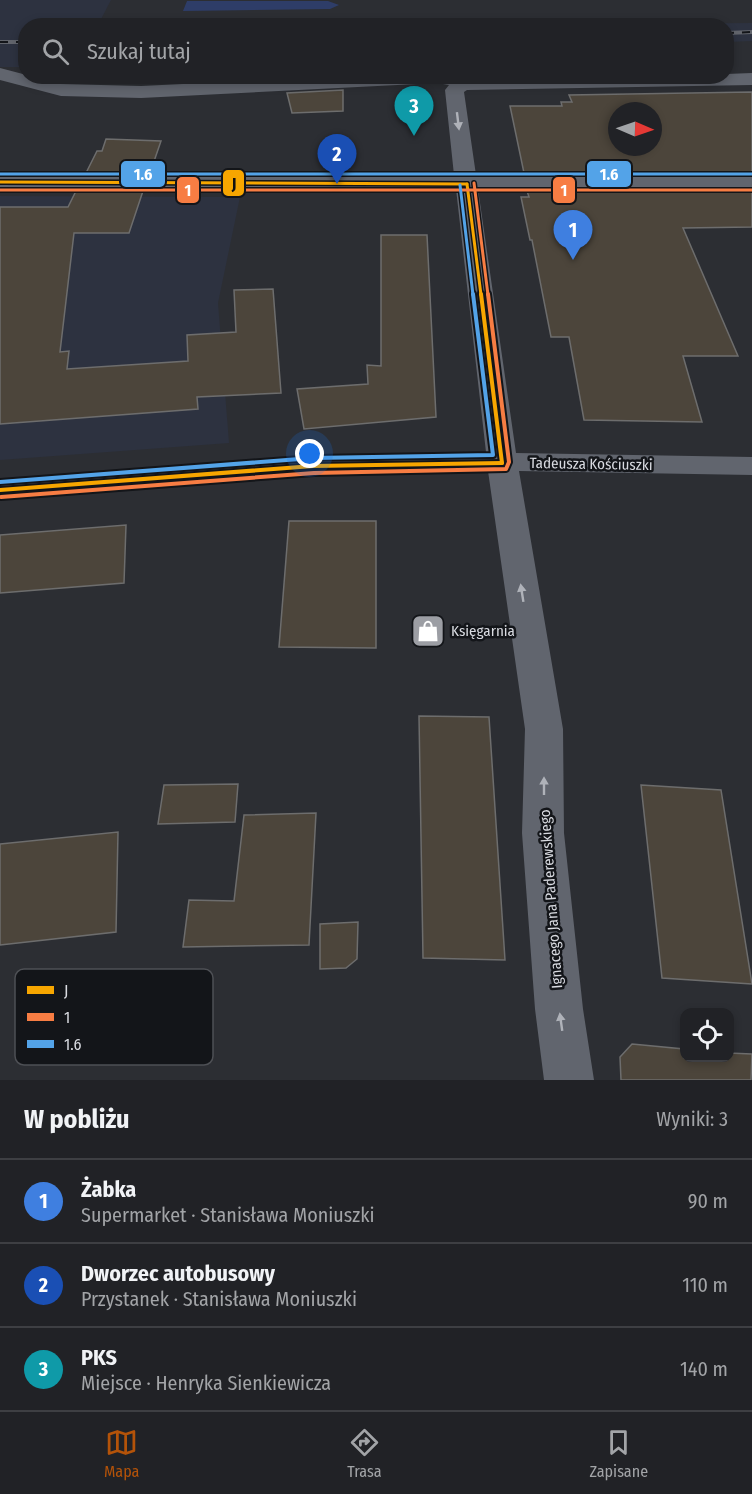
<!DOCTYPE html>
<html lang="pl">
<meta charset="utf-8">
<style>
body{margin:0;font-family:"Fira Sans Condensed",sans-serif;background:#2d2f32;color:#f1f3f6}
.controls{position:absolute;right:18px;bottom:18px;display:grid;overflow:hidden;border-radius:12px;box-shadow:0 3px 9px #0003}
.controls button{width:54px;height:54px;display:grid;place-items:center;padding:0;border:0;border-bottom:2px solid #3e3f43;background:#212226;color:#f1f3f6;font:30px sans-serif}
.compass{position:absolute;left:608px;top:102px;width:54px;height:54px;border-radius:50%;background:#212226;box-shadow:0 3px 9px #0003;rotate:92deg}
.you{position:absolute;left:310px;top:454px;width:21px;height:21px;margin:-15px;border:4px solid #fff;border-radius:50%;background:#1a73e8;box-shadow:0 0 0 9px #1a73e833}
.badge{display:grid;place-items:center;width:39px;height:39px;border-radius:50%;background:#b45309;color:#fff;font-size:20px;font-weight:700}
.pin{position:absolute;translate:-50% -50px;filter:drop-shadow(0 2px 3px #0008)}
.pin::after{content:'';position:absolute;top:32px;width:21px;height:18px;background:inherit;clip-path:polygon(0 0,100% 0,50% 100%)}
.list{margin:0;padding:0;list-style:none}
h2{display:flex;justify-content:space-between;align-items:center;height:78px;margin:0;padding:0 24px;font-size:26px}
h2 small{font-size:20px;font-weight:400;color:#a2a4a7}
.list li{display:grid;grid-template-columns:39px 1fr auto;gap:18px;align-items:center;box-sizing:border-box;height:84px;padding:0 24px;border-top:2px solid #3e3f43}
.list b{display:block;font-size:22px;white-space:nowrap}
.list p{margin:0;font-size:20px;white-space:nowrap;color:#a2a4a7}
.list em{font-size:20px;font-style:normal;color:#a2a4a7}
.icon{flex:none;width:33px;height:33px;fill:none;stroke:currentColor;stroke-width:2;stroke-linecap:round;stroke-linejoin:round}
.map{position:relative;flex:none;width:752px;height:1080px;overflow:hidden}
.search{position:absolute;background:#212226;box-shadow:0 3px 9px #0003;left:18px;right:18px;top:18px;height:66px;display:flex;align-items:center;gap:15px;box-sizing:border-box;padding:0 21px;border-radius:24px;color:#a2a4a7;font-size:22px}
.sheet{height:330px;background:#212226}
nav{display:flex;justify-content:space-around;align-items:center;box-sizing:border-box;height:84px;border-top:2px solid #3e3f43;background:#212226;font-size:16px;color:#a2a4a7}
nav a{display:grid;justify-items:center;gap:3px}
nav .on{color:#b45309}
.map>svg:first-child{display:block}
.built{fill:#2d3240}
.green{fill:#2e3d68}
.building{fill:#4c453b;stroke:#6d6d6d;stroke-width:1.5;fill-rule:evenodd}
.lines{fill:none;stroke-linecap:round;stroke-linejoin:round}
.minor{fill:#61656e;fill-rule:evenodd}
.rail-casing{stroke:#62656c;stroke-width:4}
.rail{stroke:#131519;stroke-width:2;stroke-dasharray:8;stroke-linecap:butt}
.bus-1-far1-casing{stroke:#131519;stroke-width:6}
.bus-1-casing{stroke:#131519;stroke-width:8}
.bus-2-far1-casing{stroke:#131519;stroke-width:6}
.bus-2-casing{stroke:#131519;stroke-width:8}
.bus-3-far1-casing{stroke:#131519;stroke-width:6}
.bus-3-casing{stroke:#131519;stroke-width:8}
.bus-1-far1{stroke:#f7a600;stroke-width:3}
.bus-1{stroke:#f7a600;stroke-width:4}
.bus-2-far1{stroke:#f77d43;stroke-width:3}
.bus-2{stroke:#f77d43;stroke-width:4}
.bus-3-far1{stroke:#53a3e8;stroke-width:3}
.bus-3{stroke:#53a3e8;stroke-width:4}
.oneway{fill:#afb2b9}
.labels{text-anchor:middle;dominant-baseline:central;stroke-width:5;stroke-linejoin:round;paint-order:stroke}
.street-label{font-size:15px;fill:#d9dbe1;stroke:#131519}
.poi-label{font-size:15px;fill:#d9dbe1;stroke:#131519;text-anchor:start}
.key{fill:#131519;stroke:#4e5055;stroke-width:1.5}
.key-label{font-size:16px;fill:#d9dbe1}
.line-badge{stroke:#131519;stroke-width:2}
.badge-label{font-size:16px;text-anchor:middle;font-weight:bold;fill:#fff}
.pale-badge-label{font-size:16px;text-anchor:middle;font-weight:bold;fill:#111}
</style>
<div class="map">
<svg width="752" height="1080" viewBox="0 0 752 1080">
<rect width="100%" height="100%" fill="#2c2e33"/>
<g class="built">
<path d="M0,0H111L100,21L110,25L334,22L482,25L26,26L25,67H0Z"/>
<path d="M752,23V41L727,42L726,26L506,25Z"/>
<path d="M0,196L240,197L218,303L229,443L0,460Z"/>
</g>
<path class="green" d="M187,1H328L339,5L330,9L183,11Z"/>
<g class="building">
<path d="M343,90V111L292,113L287,93Z"/>
<path d="M752,92V173H524L510,106H562L561,102H572L569,95ZM617,111H653V147H617Z"/>
<path d="M106,139L161,141L150,173H86L97,151H102Z"/>
<path d="M76,191H143L129,233H74L60,352L69,351L67,369L188,361L187,335L236,332L234,290L273,289L281,393L197,397L198,409L0,424V207H68Z"/>
<path d="M527,191H752V227L683,228L738,356H683L702,422L584,420L569,337H551L532,240H530L521,197H529Z"/>
<path d="M381,235H427L436,417L304,429L297,389L368,384L367,365L381,366Z"/>
<path d="M289,521H376V648L279,647Z"/>
<path d="M126,525L124,583L0,593V535Z"/>
<path d="M419,716L489,717L505,960L423,958Z"/>
<path d="M238,784L235,822L158,824L164,785Z"/>
<path d="M641,785L721,790L752,984L662,978Z"/>
<path d="M316,813L309,945L183,947L189,900L234,901L244,815Z"/>
<path d="M118,832L116,932L0,945V844Z"/>
<path d="M358,922L357,959L346,968L320,969V924Z"/>
<path d="M632,1044L684,1049V1058H729V1053L752,1054L751,1080H621L620,1057Z"/>
</g>
<g class="lines">
<path class="minor" d="M0,68L61,84L141,86L349,76L467,78L726,76V74L752,73V85L467,90L464,92L476,175H752V189H478L516,453L752,457V475L519,471L563,729L564,833L583,1009L594,1080H544L535,1009L522,833L525,729L488,471L314,473L0,500V480L314,455L486,452L456,189H0V175H454L445,90L449,85L437,83L141,98L61,96L0,80Z"/>
<defs>
<g id="rail">
<path d="M726,33L752,32"/>
<path d="M0,42H26"/>
</g>
</defs>
<use href="#rail" class="rail-casing"/>
<use href="#rail" class="rail"/>
<defs>
<g id="bus-1-far1">
<path d="M0,182L467,184"/>
<path d="M467,184L481,295"/>
</g>
<g id="bus-1">
<path d="M481,294L502,463"/>
<path d="M0,490L313,466L502,463"/>
</g>
<g id="bus-2-far1">
<path d="M474,183L488,295"/>
<path d="M0,190H752"/>
</g>
<path id="bus-2" d="M1,497L314,473L506,469L509,462L488,294"/>
<g id="bus-3-far1">
<path d="M0,174H752"/>
<path d="M460,185L473,295"/>
</g>
<path id="bus-3" d="M0,482L313,458L493,455L473,294"/>
</defs>
<use href="#bus-1-far1" class="bus-1-far1-casing"/>
<use href="#bus-1" class="bus-1-casing"/>
<use href="#bus-2-far1" class="bus-2-far1-casing"/>
<use href="#bus-2" class="bus-2-casing"/>
<use href="#bus-3-far1" class="bus-3-far1-casing"/>
<use href="#bus-3" class="bus-3-casing"/>
<use href="#bus-1-far1" class="bus-1-far1"/>
<use href="#bus-1" class="bus-1"/>
<use href="#bus-2-far1" class="bus-2-far1"/>
<use href="#bus-2" class="bus-2"/>
<use href="#bus-3-far1" class="bus-3-far1"/>
<use href="#bus-3" class="bus-3"/>
</g>
<defs><path id="oneway-solid" d="M-6-.8H1V-3.2L6.5 0L1 3.2V.8H-6Z" transform="scale(1.5)"/></defs>
<g class="oneway">
<use href="#oneway-solid" transform="translate(458 121) rotate(83)"/>
<use href="#oneway-solid" transform="translate(522 593) rotate(-99)"/>
<use href="#oneway-solid" transform="translate(544 786) rotate(-90)"/>
<use href="#oneway-solid" transform="translate(561 1022) rotate(-98)"/>
</g>
<defs>
<symbol id="shop-square" viewBox="-11 -11 22 22"><rect x="-9" y="-9" width="18" height="18" rx="4" fill="#9c9ea4" stroke="#131519"/><path d="M-5-2.5h2.3a2.7 3.5 0 0 1 5.4 0H5L5.5 6h-11ZM-1.5-2.5h3a1.5 2.3 0 0 0-3 0Z" fill="#fff"/></symbol>
</defs>
<g fill-rule="evenodd">
<use href="#shop-square" x="409" y="612" width="38" height="38"/>
</g>
<g class="labels">
<g class="street-label">
<text transform="translate(591 464) rotate(1)">Tadeusza Kościuszki</text>
<text transform="translate(551 899) rotate(-94)">Ignacego Jana Paderewskiego</text>
</g>
<g class="poi-label">
<text x="451" y="631">Księgarnia</text>
</g>
</g>
<rect x="15" y="969" width="198" height="96" rx="9" class="key"/>
<rect x="27" y="986" width="27" height="8" fill="#f7a600"/>
<rect x="27" y="1013" width="27" height="8" fill="#f77d43"/>
<rect x="27" y="1040" width="27" height="8" fill="#53a3e8"/>
<g class="key-label">
<text x="64" y="996">J</text>
<text x="64" y="1023">1</text>
<text x="64" y="1050">1.6</text>
</g>
<g class="line-badge">
<rect x="120" y="160" width="46" height="28" rx="6" fill="#53a3e8"/>
<rect x="586" y="160" width="46" height="28" rx="6" fill="#53a3e8"/>
<rect x="222" y="169" width="23" height="28" rx="6" fill="#f7a600"/>
<rect x="176" y="176" width="24" height="28" rx="6" fill="#f77d43"/>
<rect x="552" y="176" width="24" height="28" rx="6" fill="#f77d43"/>
</g>
<g class="badge-label">
<text x="143" y="180">1.6</text>
<text x="609" y="180">1.6</text>
<text x="188" y="196">1</text>
<text x="564" y="196">1</text>
</g>
<g class="pale-badge-label">
<text x="234" y="189">J</text>
</g>
</svg>
<div class="controls">
<button><svg class="icon" aria-label="locate" viewBox="0 0 24 24"><circle cx="12" cy="12" r="6"/><path d="M12 2v4M12 18v4M2 12h4M18 12h4"/></svg></button>
</div>
<svg class="compass" viewBox="-18 -18 36 36"><path d="M0-13l5 13h-10z" fill="#e53935"/><path d="M0 13l5-13h-10z" fill="#a2a4a7"/></svg>
<div class="you"></div>
<div class="pin badge" style="left:573px;top:260px;background:#3f7fe0">1</div>
<div class="pin badge" style="left:337px;top:184px;background:#1a4fb4">2</div>
<div class="pin badge" style="left:414px;top:136px;background:#0f9aa8">3</div>
<div class="search"><svg class="icon" aria-label="search" viewBox="0 0 24 24"><circle cx="10" cy="10" r="6"/><path d="M15 15l6 6"/></svg>Szukaj tutaj</div>
</div>
<section class="sheet">
<h2>W pobliżu<small>Wyniki: 3</small></h2>
<ul class="list">
<li><span class="badge" style="background:#3f7fe0">1</span><div><b>Żabka</b><p>Supermarket · Stanisława Moniuszki</p></div><em>90 m</em></li>
<li><span class="badge" style="background:#1a4fb4">2</span><div><b>Dworzec autobusowy</b><p>Przystanek · Stanisława Moniuszki</p></div><em>110 m</em></li>
<li><span class="badge" style="background:#0f9aa8">3</span><div><b>PKS</b><p>Miejsce · Henryka Sienkiewicza</p></div><em>140 m</em></li>
</ul>
</section>
<nav>
<a class="on"><svg class="icon" aria-label="map" viewBox="0 0 24 24"><path d="M3 6l6-2 6 2 6-2v14l-6 2-6-2-6 2zM9 4v14M15 6v14"/></svg>Mapa</a>
<a><svg class="icon" aria-label="directions" viewBox="0 0 24 24"><path d="M12 3l9 9-9 9-9-9zM9 14v-3h6M13 9l2 2-2 2"/></svg>Trasa</a>
<a><svg class="icon" aria-label="saved" viewBox="0 0 24 24"><path d="M7 4h10v16l-5-4-5 4z"/></svg>Zapisane</a>
</nav>
